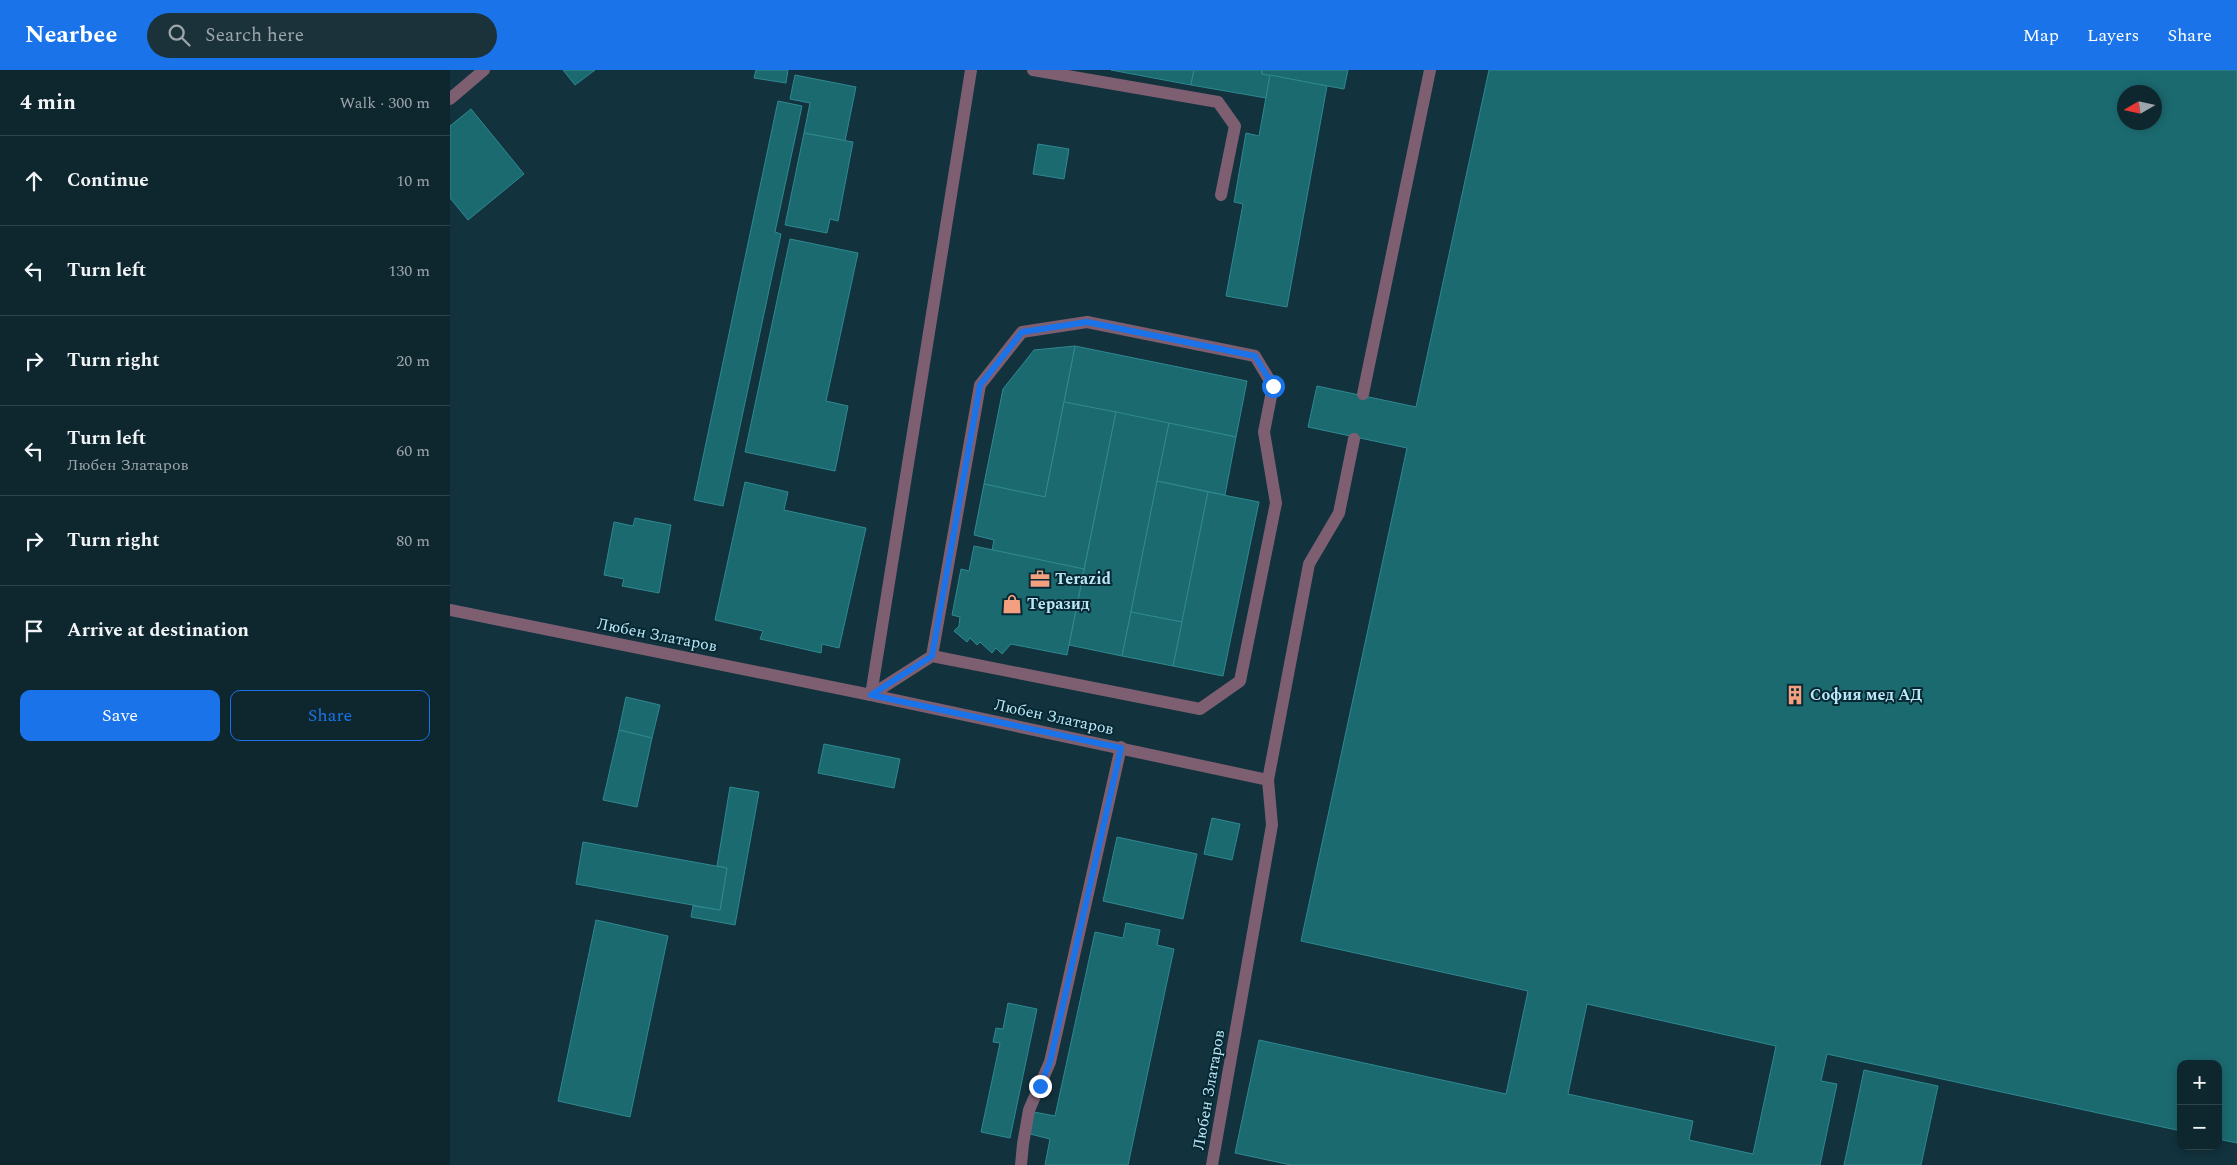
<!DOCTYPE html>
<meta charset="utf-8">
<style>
body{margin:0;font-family:Spectral,serif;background:#1c323a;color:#f1f3f6}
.controls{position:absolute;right:15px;bottom:15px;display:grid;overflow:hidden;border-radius:10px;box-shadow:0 2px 8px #0003}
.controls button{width:45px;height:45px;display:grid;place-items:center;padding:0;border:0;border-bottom:1px solid #2e434a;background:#0e262e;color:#f1f3f6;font:25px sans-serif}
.compass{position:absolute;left:1667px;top:15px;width:45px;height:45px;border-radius:50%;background:#0e262e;box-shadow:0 2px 8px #0003;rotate:261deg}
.stop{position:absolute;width:15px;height:15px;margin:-11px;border:4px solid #1a73e8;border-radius:50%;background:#fff}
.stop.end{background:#1a73e8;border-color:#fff;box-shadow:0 1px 5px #0008}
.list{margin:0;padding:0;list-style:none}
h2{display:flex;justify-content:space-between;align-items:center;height:65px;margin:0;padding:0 20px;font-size:21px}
h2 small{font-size:16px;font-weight:400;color:#9ba5aa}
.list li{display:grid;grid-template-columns:32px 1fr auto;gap:15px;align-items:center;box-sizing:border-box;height:90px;padding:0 20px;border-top:1px solid #2e434a}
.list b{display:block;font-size:19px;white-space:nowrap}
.list p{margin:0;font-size:16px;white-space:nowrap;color:#9ba5aa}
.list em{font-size:16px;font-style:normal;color:#9ba5aa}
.actions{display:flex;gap:10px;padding:15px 20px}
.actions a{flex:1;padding:11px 0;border:1px solid #1a73e8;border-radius:10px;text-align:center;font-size:18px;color:#1a73e8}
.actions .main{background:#1a73e8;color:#fff}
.icon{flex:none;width:28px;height:28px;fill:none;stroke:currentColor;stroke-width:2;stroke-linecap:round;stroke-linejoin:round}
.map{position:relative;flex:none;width:1787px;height:1095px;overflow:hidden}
header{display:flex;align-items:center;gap:30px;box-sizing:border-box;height:70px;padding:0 25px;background:#1a73e8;color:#fff}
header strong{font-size:24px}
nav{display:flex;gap:28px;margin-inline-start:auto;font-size:18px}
.search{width:350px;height:45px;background:#1c323a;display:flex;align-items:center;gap:12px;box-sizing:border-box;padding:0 18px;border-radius:28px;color:#9ba5aa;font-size:19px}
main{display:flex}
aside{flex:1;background:#0e262e}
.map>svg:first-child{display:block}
.building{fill:#1b6a70;stroke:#2f8990;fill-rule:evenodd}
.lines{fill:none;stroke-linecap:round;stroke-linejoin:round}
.lane{stroke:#7d5f71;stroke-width:12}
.street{stroke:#7d5f71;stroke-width:12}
.route{stroke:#1a73e8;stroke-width:6}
.labels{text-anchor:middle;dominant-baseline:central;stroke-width:4;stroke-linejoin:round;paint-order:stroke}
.poi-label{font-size:16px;font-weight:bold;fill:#bbe8f9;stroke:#072832;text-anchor:start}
.street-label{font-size:16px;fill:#bbe8f9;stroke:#072832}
</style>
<header>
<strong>Nearbee</strong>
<div class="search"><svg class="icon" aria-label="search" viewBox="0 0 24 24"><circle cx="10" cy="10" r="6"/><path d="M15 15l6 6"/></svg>Search here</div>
<nav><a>Map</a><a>Layers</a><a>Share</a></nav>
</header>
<main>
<aside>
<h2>4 min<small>Walk · 300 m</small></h2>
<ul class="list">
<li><svg class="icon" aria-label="ahead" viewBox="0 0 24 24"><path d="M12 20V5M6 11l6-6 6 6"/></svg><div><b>Continue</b></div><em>10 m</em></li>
<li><svg class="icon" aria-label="left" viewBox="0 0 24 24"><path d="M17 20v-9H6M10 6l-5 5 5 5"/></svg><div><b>Turn left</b></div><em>130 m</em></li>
<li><svg class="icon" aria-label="right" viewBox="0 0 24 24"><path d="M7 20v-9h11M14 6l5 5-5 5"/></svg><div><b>Turn right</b></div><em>20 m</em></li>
<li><svg class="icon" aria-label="left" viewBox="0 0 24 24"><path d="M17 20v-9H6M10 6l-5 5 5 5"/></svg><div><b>Turn left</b><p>Любен Златаров</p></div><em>60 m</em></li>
<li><svg class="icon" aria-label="right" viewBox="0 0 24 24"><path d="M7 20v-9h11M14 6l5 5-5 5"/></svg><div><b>Turn right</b></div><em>80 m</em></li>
<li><svg class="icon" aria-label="arrive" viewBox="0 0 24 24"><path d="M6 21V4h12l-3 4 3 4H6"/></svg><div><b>Arrive at destination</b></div></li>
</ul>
<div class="actions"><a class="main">Save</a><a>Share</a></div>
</aside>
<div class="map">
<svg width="1787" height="1095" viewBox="0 0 1787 1095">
<rect width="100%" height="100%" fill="#12323d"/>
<g class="building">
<path d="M113,0H145L125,15Z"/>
<path d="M306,0H338L336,13L304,8Z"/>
<path d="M661,0H744L741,15Z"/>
<path d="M744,0H812V4L820,5L816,28L741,15Z"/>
<path d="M812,0H898L894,19L812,4Z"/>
<path d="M1039,0H1787V1073L1768,1069V994H1731V1061L1377,984L1371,1011L1387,1014L1370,1095H841L785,1083L809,970L1056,1024L1078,921L851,871L957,378L858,357L867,316L966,337ZM1674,22H1704V52H1674ZM1137,934L1326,976L1303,1084L1239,1070L1243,1051L1118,1024Z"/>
<path d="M345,5L406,17L395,71L354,63L360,33L340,29Z"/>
<path d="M820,5L877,16L837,237L776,226L793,134L784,132L796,63L809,66Z"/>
<path d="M328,31L352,36L325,162L331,164L273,436L244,430Z"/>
<path d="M21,39L74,104L18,150L0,128V56Z"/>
<path d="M354,63L403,72L388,151L380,149L377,163L335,155Z"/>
<path d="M588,74L619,79L614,109L583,104Z"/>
<path d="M340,169L408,183L376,331L398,336L385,401L295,382Z"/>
<path d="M625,276L797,311L786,367L614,332Z"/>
<path d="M625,276L595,427L534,414L553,319L584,280Z"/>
<path d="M614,332L666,342L634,499L542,480L544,470L524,465L534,414L595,427Z"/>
<path d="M666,342L719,353L672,586L619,575Z"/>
<path d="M719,353L786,367L775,425L707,411Z"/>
<path d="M707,411L758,422L732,552L681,542Z"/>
<path d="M295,412L338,422L334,440L416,458L389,578L372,574L371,583L310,569L313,561L265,550Z"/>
<path d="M758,422L809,432L773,606L723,596Z"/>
<path d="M185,448L221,455L209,523L172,516L174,509L154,505L164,452L183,456Z"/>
<path d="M524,476L634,499L617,585L561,574L552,584L546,578L542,583L530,572L527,575L520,568L517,572L504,561L509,556L510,547L502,545L511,499L519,501Z"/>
<path d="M681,542L732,552L723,596L672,586Z"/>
<path d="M176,627L210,635L202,668L169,660Z"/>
<path d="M169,660L202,668L187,737L153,730Z"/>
<path d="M374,674L450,689L444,718L368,703Z"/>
<path d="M280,717L309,722L285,855L241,847L243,836L270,840L277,798L267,796Z"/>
<path d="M762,748L790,754L782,790L754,784Z"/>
<path d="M667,767L747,784L733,849L653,831Z"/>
<path d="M133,772L277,798L270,840L126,814Z"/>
<path d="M146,850L218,866L180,1047L108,1031Z"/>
<path d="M676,853L710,860L707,875L724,879L678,1095H595L600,1069L580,1064L584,1042L605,1046L645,862L673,868Z"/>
<path d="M558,933L587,939L560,1068L531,1062L550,973L543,972L546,958L553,959Z"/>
<path d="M1414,1000L1488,1016L1471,1095H1394Z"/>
</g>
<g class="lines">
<g class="lane">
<path d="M583,0L768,32L785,56L771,125"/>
<path d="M0,29L34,0"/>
<path d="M913,324L980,0"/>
<path d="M421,625L482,586L530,315L572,262L637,252L805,286L823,316L814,362L826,433L790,611L750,639L482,586"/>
<path d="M818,710L859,494L889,443L904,369"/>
<path d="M571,1095L573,1074L579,1040L600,992L671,677"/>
</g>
<g class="street">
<path d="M0,540L421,625L818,710L822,755L762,1095"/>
<path d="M421,625L521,0"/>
</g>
</g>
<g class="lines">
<path class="route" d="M590,1016L600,992L671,678L421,625L482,586L530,315L572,262L637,252L805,286L823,316"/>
</g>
<defs>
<symbol id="office-bare" viewBox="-9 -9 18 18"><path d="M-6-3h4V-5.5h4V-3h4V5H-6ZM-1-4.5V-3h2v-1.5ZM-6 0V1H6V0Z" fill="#f2a080" stroke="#072832" stroke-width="2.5" paint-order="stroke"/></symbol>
<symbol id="shop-bare" viewBox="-9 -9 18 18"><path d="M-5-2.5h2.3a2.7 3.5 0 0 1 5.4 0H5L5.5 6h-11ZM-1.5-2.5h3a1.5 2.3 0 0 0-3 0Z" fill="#f2a080" stroke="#072832" stroke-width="2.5" paint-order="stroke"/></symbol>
<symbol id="building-bare" viewBox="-9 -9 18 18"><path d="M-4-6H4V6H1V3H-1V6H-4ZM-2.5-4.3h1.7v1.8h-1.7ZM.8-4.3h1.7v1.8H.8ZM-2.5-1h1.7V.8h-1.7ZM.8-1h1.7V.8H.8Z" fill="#f2a080" stroke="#072832" stroke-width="2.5" paint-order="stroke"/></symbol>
</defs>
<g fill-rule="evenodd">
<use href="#office-bare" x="576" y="495" width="28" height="28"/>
<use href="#shop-bare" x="548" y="520" width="28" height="28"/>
<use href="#building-bare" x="1331" y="611" width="28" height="28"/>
</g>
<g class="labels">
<g class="poi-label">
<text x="605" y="509">Terazid</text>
<text x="577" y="534">Теразид</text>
<text x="1360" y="625">София мед АД</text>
</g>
<g class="street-label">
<text transform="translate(207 565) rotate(11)">Любен Златаров</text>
<text transform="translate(604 647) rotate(12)">Любен Златаров</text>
<text transform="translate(759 1020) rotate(-80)">Любен Златаров</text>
</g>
</g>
</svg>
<div class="controls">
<button>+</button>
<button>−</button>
</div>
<svg class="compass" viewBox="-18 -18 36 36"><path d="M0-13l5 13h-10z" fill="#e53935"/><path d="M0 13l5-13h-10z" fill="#9ba5aa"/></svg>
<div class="stop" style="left:823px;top:316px"></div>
<div class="stop end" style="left:590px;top:1016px"></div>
</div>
</main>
